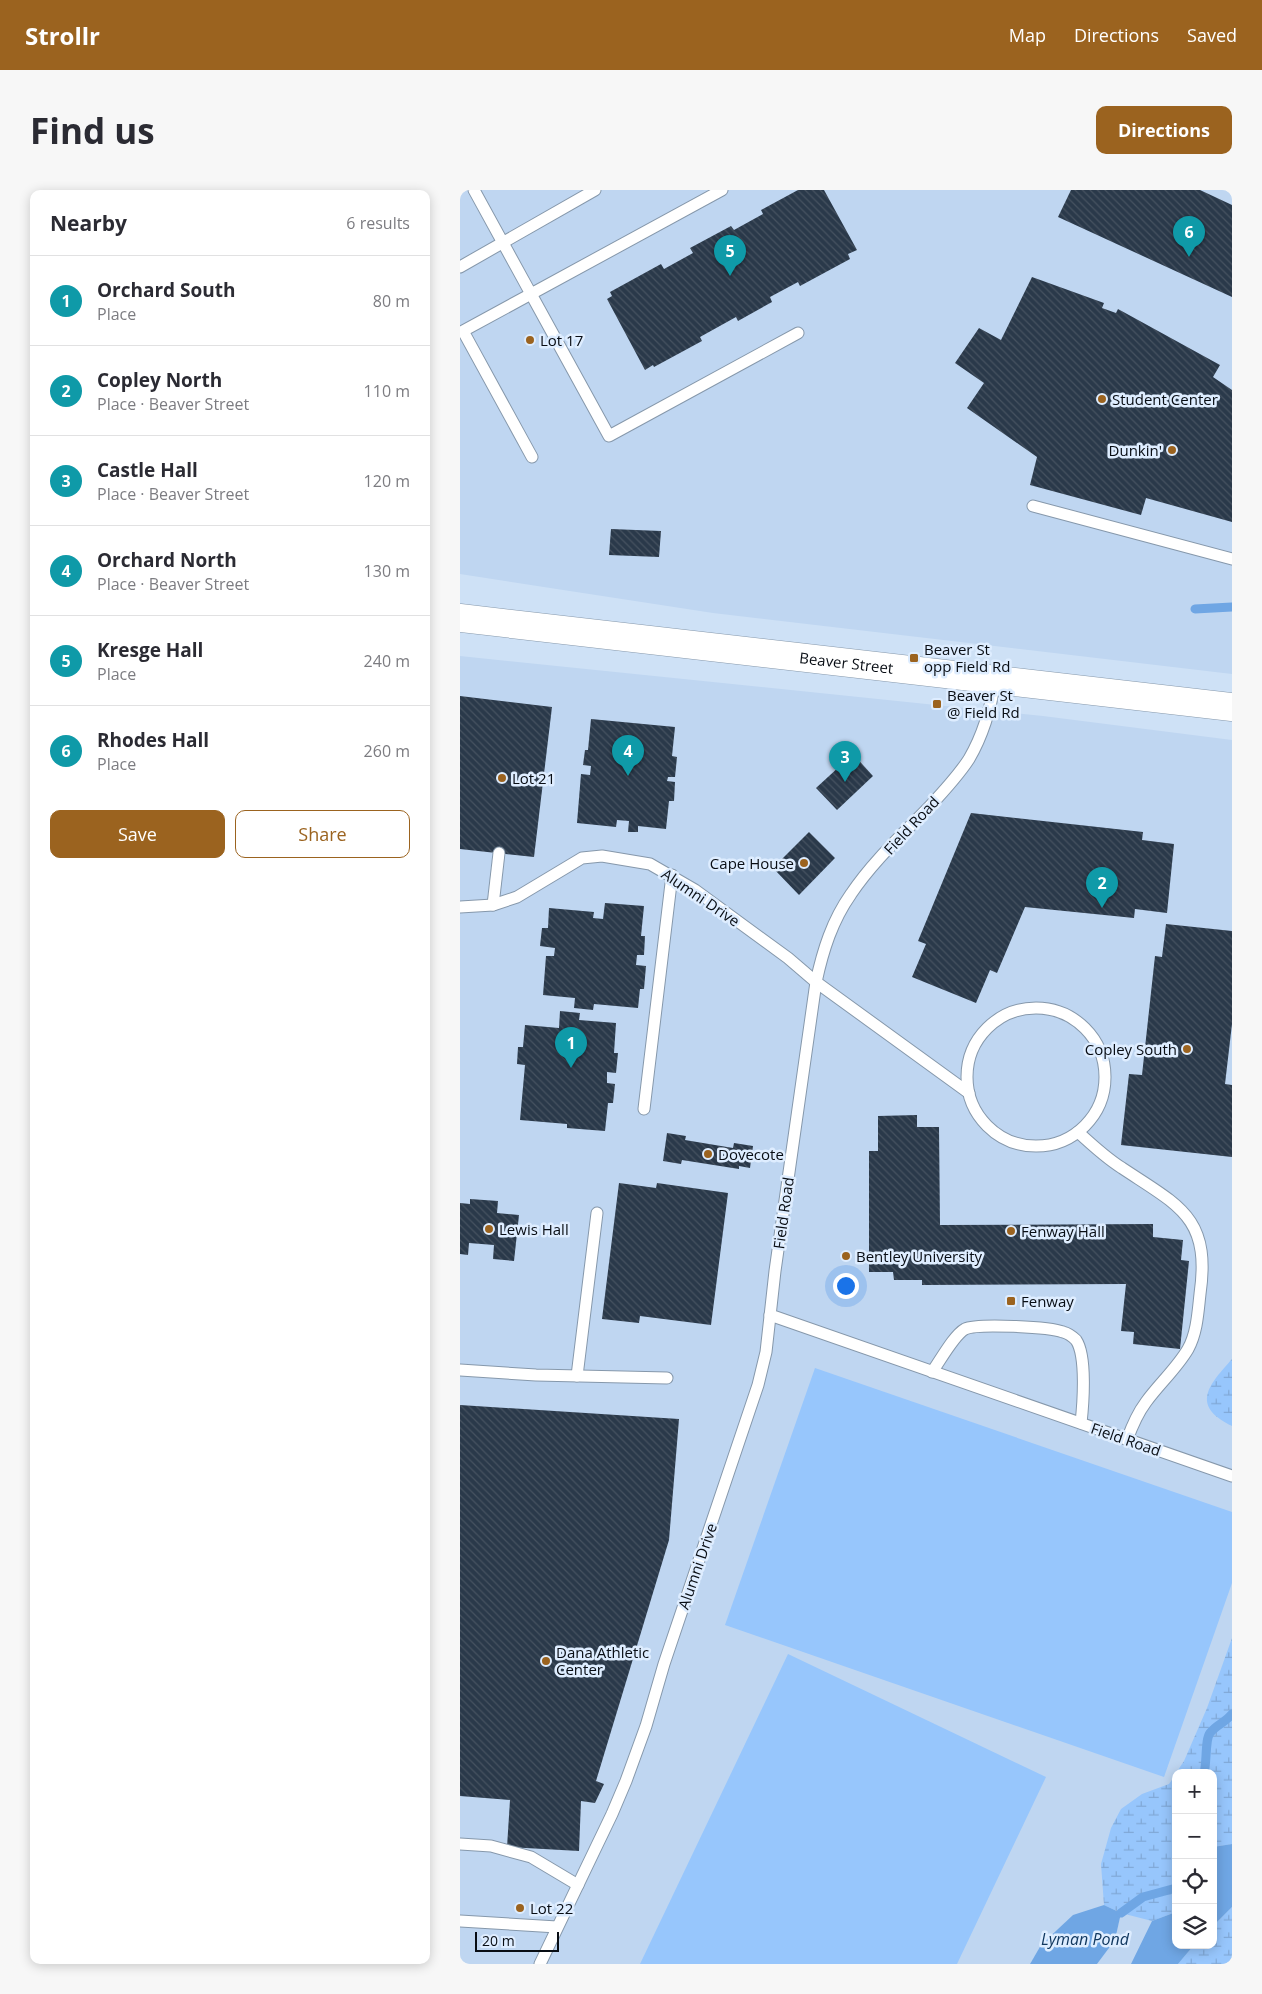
<!DOCTYPE html>
<meta charset="utf-8">
<style>
body{margin:0;font-family:"Open Sans",sans-serif;background:#f7f7f7;color:#2b2b33}
.controls{position:absolute;right:15px;bottom:15px;display:grid;overflow:hidden;border-radius:10px;box-shadow:0 2px 12px #0003}
.controls button{width:45px;height:45px;display:grid;place-items:center;padding:0;border:0;border-bottom:1px solid #e1e1e2;background:#fff;color:#2b2b33;font:25px sans-serif}
.scale{position:absolute;left:15px;bottom:12px;width:84px;box-sizing:border-box;padding-left:5px;border:2px solid #080d14;border-top:0;font-size:14px;line-height:18px;white-space:nowrap;color:#080d14;-webkit-text-stroke:4px #deedff;paint-order:stroke}
.you{position:absolute;left:385px;top:1095px;width:18px;height:18px;margin:-12px;border:4px solid #fff;border-radius:50%;background:#1a73e8;box-shadow:0 0 0 8px #1a73e833}
.badge{display:grid;place-items:center;width:32px;height:32px;border-radius:50%;background:#9b631f;color:#fff;font-size:16px;font-weight:700}
.pin{position:absolute;translate:-50% -41px;filter:drop-shadow(0 1px 2px #0008)}
.pin::after{content:'';position:absolute;top:26px;width:18px;height:15px;background:inherit;clip-path:polygon(0 0,100% 0,50% 100%)}
.list{margin:0;padding:0;list-style:none}
h2{display:flex;justify-content:space-between;align-items:center;height:65px;margin:0;padding:0 20px;font-size:21px}
h2 small{font-size:16px;font-weight:400;color:#7c7c81}
.list li{display:grid;grid-template-columns:32px 1fr auto;gap:15px;align-items:center;box-sizing:border-box;height:90px;padding:0 20px;border-top:1px solid #e1e1e2}
.list b{display:block;font-size:19px;white-space:nowrap}
.list p{margin:0;font-size:16px;white-space:nowrap;color:#7c7c81}
.list em{font-size:16px;font-style:normal;color:#7c7c81}
.actions{display:flex;gap:10px;padding:15px 20px}
.actions a{flex:1;padding:11px 0;border:1px solid #9b631f;border-radius:10px;text-align:center;font-size:18px;color:#9b631f}
.actions .main{background:#9b631f;color:#fff}
.icon{flex:none;width:28px;height:28px;fill:none;stroke:currentColor;stroke-width:2;stroke-linecap:round;stroke-linejoin:round}
.map{position:relative;flex:none;width:772px;height:1774px;overflow:hidden;border-radius:10px}
header{display:flex;align-items:center;gap:30px;box-sizing:border-box;height:70px;padding:0 25px;background:#9b631f;color:#fff}
header strong{font-size:24px}
nav{display:flex;gap:28px;margin-inline-start:auto;font-size:18px}
.intro{display:flex;align-items:center;justify-content:space-between;box-sizing:border-box;height:120px;padding:0 30px}
h1{margin:0;font-size:35px}
.button{padding:12px 22px;border-radius:10px;background:#9b631f;color:#fff;font-size:18px;font-weight:700}
main{display:flex;gap:30px;padding:0 30px}
aside{flex:1;background:#fff;border-radius:10px;box-shadow:0 2px 12px #0003}
.map>svg:first-child{display:block}
.built{fill:#bfd6f1;fill-rule:evenodd}
.wetland{fill:url(#wetland-marsh)}
.pitch{fill:#97c6fc}
.water{fill:#6fa6e4}
.lines{fill:none;stroke-linecap:round;stroke-linejoin:round}
.stream{stroke:#6fa6e4;stroke-width:9}
.building{fill:url(#building-back-hatch)}
.service-casing{stroke:#8698ab;stroke-width:13}
.secondary-casing{stroke:#8698ab;stroke-width:29}
.service{stroke:#fff;stroke-width:11}
.secondary{stroke:#fff;stroke-width:28}
.poi-dot{fill:#9b631f;stroke:#deedff;stroke-width:2}
.labels{text-anchor:middle;dominant-baseline:central;stroke-width:5;stroke-linejoin:round;paint-order:stroke}
.poi-label{font-size:15px;fill:#080d14;stroke:#deedff;text-anchor:start}
.street-label{font-size:15px;fill:#080d14;stroke:#deedff}
.water-label{font-size:16px;font-style:italic;fill:#113860;stroke:#deedff}
</style>
<header>
<strong>Strollr</strong>
<nav><a>Map</a><a>Directions</a><a>Saved</a></nav>
</header>
<div class="intro"><h1>Find us</h1><a class="button">Directions</a></div>
<main>
<aside>
<h2>Nearby<small>6 results</small></h2>
<ul class="list">
<li><span class="badge" style="background:#0f9aa8">1</span><div><b>Orchard South</b><p>Place</p></div><em>80 m</em></li>
<li><span class="badge" style="background:#0f9aa8">2</span><div><b>Copley North</b><p>Place · Beaver Street</p></div><em>110 m</em></li>
<li><span class="badge" style="background:#0f9aa8">3</span><div><b>Castle Hall</b><p>Place · Beaver Street</p></div><em>120 m</em></li>
<li><span class="badge" style="background:#0f9aa8">4</span><div><b>Orchard North</b><p>Place · Beaver Street</p></div><em>130 m</em></li>
<li><span class="badge" style="background:#0f9aa8">5</span><div><b>Kresge Hall</b><p>Place</p></div><em>240 m</em></li>
<li><span class="badge" style="background:#0f9aa8">6</span><div><b>Rhodes Hall</b><p>Place</p></div><em>260 m</em></li>
</ul>
<div class="actions"><a class="main">Save</a><a>Share</a></div>
</aside>
<div class="map">
<svg width="772" height="1774" viewBox="0 0 772 1774">
<defs>
<pattern id="wetland-marsh" width="20" height="14" patternUnits="userSpaceOnUse" patternTransform="scale(1.25)"><rect width="20" height="14" fill="#97c6fc"/><path d="M1 5h8M5 5V1M11 12h8M15 12V8" fill="none" stroke="#81a9d7"/></pattern>
<pattern id="building-back-hatch" width="6" height="6" patternUnits="userSpaceOnUse" patternTransform="scale(1.25)"><rect width="6" height="6" fill="#2a394a"/><path d="M-1 5l2 2M0 0l6 6M5-1l2 2" fill="none" stroke="#465260"/></pattern>
</defs>
<rect width="100%" height="100%" fill="#cee1f6"/>
<g class="built">
<path d="M0,0H772V484L253,423L0,384Z"/>
<path d="M0,466L583,526L772,550V1774H637L655,1750L661,1723L644,1715L581,1755L570,1774H0ZM716,1583H753V1755H716Z"/>
</g>
<g class="wetland">
<path d="M772,1169V1236C729,1215 750,1194 772,1169Z"/>
<path d="M772,1448V1654L753,1657V1583H716L724,1571L747,1518Z"/>
<path d="M716,1584V1722L692,1731L661,1723L644,1715L641,1674L651,1638L661,1619L682,1604L709,1594Z"/>
<path d="M772,1717V1774H718L734,1755H753V1736Z"/>
</g>
<g class="pitch">
<path d="M355,1178L772,1322V1393L704,1587L265,1435Z"/>
<path d="M328,1464L586,1587L497,1774H180Z"/>
</g>
<g class="water">
<path d="M772,1654V1717L753,1736V1657Z"/>
<path d="M644,1715L661,1723L655,1750L637,1774H570L581,1755L613,1725Z"/>
<path d="M716,1722V1755H734L718,1774H671L692,1731Z"/>
</g>
<g class="lines">
<g class="stream">
<path d="M735,419L772,417"/>
<path d="M744,1583C747,1573 745,1549 750,1543C756,1535 766,1532 772,1524"/>
<path d="M661,1723L683,1707L716,1698"/>
</g>
</g>
<g class="building">
<path d="M338,0H364L397,60L388,64L390,69L340,96L338,92L310,107L312,112L278,131L276,127L240,147L242,151L194,177L193,175L185,180L147,109L152,106L150,102L201,74L204,79L233,63L230,58L271,36L274,40L303,24L301,20Z"/>
<path d="M611,0H740L772,15V107L598,27Z"/>
<path d="M572,87L644,113L642,118L656,123L658,119L760,175L753,187L772,200V332L686,308L681,325L570,295L577,267L507,218L524,193L495,173L519,138L541,150Z"/>
<path d="M151,339L201,341L199,367L149,365Z"/>
<path d="M0,506L92,517L74,667L0,659Z"/>
<path d="M131,529L215,537L212,566L217,567L215,587H208L207,591L215,592L214,611H209L206,639L178,636V642H168L169,631L157,630L156,637L117,633L121,584L130,585L131,576L123,575L125,560H128Z"/>
<path d="M393,564L413,586L377,620L356,598Z"/>
<path d="M511,623L683,642L682,650L714,654L707,723L675,719L674,728L565,717L537,783L530,780L516,813L452,787L466,754L458,751Z"/>
<path d="M349,642L375,668L339,705L313,678Z"/>
<path d="M145,713L184,716L181,746H185L184,765H177L176,775L186,776L184,799H180L178,818L134,814L133,820L114,818L115,808L83,805L86,766H94L95,758L80,756L82,738H88L89,718L134,722L133,728L143,729Z"/>
<path d="M706,734L772,741V834L765,894L772,895V967L661,955L669,884L682,885L695,766L702,767Z"/>
<path d="M100,821L120,823L119,830L156,833L154,863H158L156,883L147,882V893L155,894L153,913H148L145,941L107,938V934L60,930L65,875L57,874L58,857H63L65,835L99,838Z"/>
<path d="M457,925V937H479L480,1035L693,1034V1047L723,1050L721,1070L729,1071L720,1159L673,1154L674,1142L661,1141L666,1094L462,1095V1090H434L433,1082H409V961H418V926Z"/>
<path d="M207,943L226,946L225,950L273,958L274,953L293,956L290,978L279,976V979L222,970L221,974L203,971Z"/>
<path d="M159,993L196,998L197,993L268,1003L251,1135L180,1126L179,1133L142,1129Z"/>
<path d="M10,1009L38,1011L37,1023L59,1025L54,1071L33,1069L34,1055L9,1053L8,1065L0,1064V1013L10,1014Z"/>
<path d="M0,1215L219,1229L209,1350L136,1591L144,1594L135,1613L121,1611L119,1661L47,1657L50,1610L0,1606Z"/>
</g>
<g class="lines">
<defs>
<g id="service">
<path d="M14,0L71,104L262,0"/>
<path d="M0,77L135,0"/>
<path d="M72,267L3,141L71,104L149,246L338,143"/>
<path d="M573,316L772,369"/>
<path d="M33,715L39,663"/>
<path d="M0,717L33,715L57,707L122,668L142,666L190,674L235,700L328,768L356,792L509,903"/>
<circle cx="576" cy="887" r="69"/>
<path d="M184,919L212,685"/>
<path d="M618,942C632,955 646,968 662,978C719,1016 751,1027 740,1104C738,1122 737,1143 728,1159C717,1178 699,1194 686,1212C677,1224 672,1236 667,1250"/>
<path d="M310,1125L772,1286"/>
<path d="M0,1180L76,1185L207,1188"/>
<path d="M472,1182C480,1171 494,1145 505,1139C517,1133 590,1137 603,1142C607,1143 613,1147 616,1150C627,1166 623,1215 621,1233"/>
<path d="M117,1186L137,1023"/>
<path d="M0,1654L31,1656L71,1667L118,1695"/>
<path d="M0,1731L97,1737"/>
<path d="M80,1774L152,1624L166,1591L186,1536L204,1474L298,1195L306,1162L315,1081L356,792C363,760 372,731 391,704C413,671 443,644 470,616C484,601 498,586 509,569C523,545 531,518 535,490"/>
</g>
<g id="secondary">
<path id="s1" d="M0,428L772,517"/>
</g>
</defs>
<use href="#service" class="service-casing"/>
<use href="#secondary" class="secondary-casing"/>
<use href="#service" class="service"/>
<use href="#secondary" class="secondary"/>
</g>
<g class="poi-dot">
<circle cx="70" cy="150" r="5"/>
<circle cx="642" cy="209" r="5"/>
<circle cx="712" cy="260" r="5"/>
<rect x="449" y="463" width="10" height="10" rx="2.5"/>
<rect x="472" y="509" width="10" height="10" rx="2.5"/>
<circle cx="42" cy="588" r="5"/>
<circle cx="344" cy="673" r="5"/>
<circle cx="727" cy="859" r="5"/>
<circle cx="248" cy="964" r="5"/>
<circle cx="29" cy="1039" r="5"/>
<circle cx="551" cy="1041" r="5"/>
<circle cx="386" cy="1066" r="5"/>
<rect x="546" y="1106" width="10" height="10" rx="2.5"/>
<circle cx="86" cy="1471" r="5"/>
<circle cx="60" cy="1718" r="5"/>
</g>
<g class="labels">
<g class="poi-label">
<text x="80" y="150">Lot 17</text>
<text x="652" y="209">Student Center</text>
<text x="702" y="260" text-anchor="end">Dunkin'</text>
<text x="464" y="459">Beaver St<tspan x="464" dy="17">opp Field Rd</tspan></text>
<text x="487" y="505">Beaver St<tspan x="487" dy="17">@ Field Rd</tspan></text>
<text x="52" y="588">Lot 21</text>
<text x="334" y="673" text-anchor="end">Cape House</text>
<text x="717" y="859" text-anchor="end">Copley South</text>
<text x="258" y="964">Dovecote</text>
<text x="39" y="1039">Lewis Hall</text>
<text x="561" y="1041">Fenway Hall</text>
<text x="396" y="1066">Bentley University</text>
<text x="561" y="1111">Fenway</text>
<text x="96" y="1462">Dana Athletic<tspan x="96" dy="17">Center</tspan></text>
<text x="70" y="1718">Lot 22</text>
</g>
<g class="street-label">
<text stroke="none"><textPath href="#s1" startOffset="389">Beaver Street</textPath></text>
<text transform="translate(451 635) rotate(-47)">Field Road</text>
<text transform="translate(241 707) rotate(34)">Alumni Drive</text>
<text transform="translate(323 1023) rotate(-82)">Field Road</text>
<text transform="translate(666 1249) rotate(19)">Field Road</text>
<text transform="translate(237 1376) rotate(-71)">Alumni Drive</text>
</g>
<g class="water-label">
<text x="625" y="1749">Lyman Pond</text>
</g>
</g>
</svg>
<div class="controls">
<button>+</button>
<button>−</button>
<button><svg class="icon" aria-label="locate" viewBox="0 0 24 24"><circle cx="12" cy="12" r="6"/><path d="M12 2v4M12 18v4M2 12h4M18 12h4"/></svg></button>
<button><svg class="icon" aria-label="layers" viewBox="0 0 24 24"><path d="M12 4l9 5-9 5-9-5zM3 14l9 5 9-5"/></svg></button>
</div>
<div class="scale">20 m</div>
<div class="you"></div>
<div class="pin badge" style="left:111px;top:878px;background:#0f9aa8">1</div>
<div class="pin badge" style="left:642px;top:718px;background:#0f9aa8">2</div>
<div class="pin badge" style="left:385px;top:592px;background:#0f9aa8">3</div>
<div class="pin badge" style="left:168px;top:586px;background:#0f9aa8">4</div>
<div class="pin badge" style="left:270px;top:86px;background:#0f9aa8">5</div>
<div class="pin badge" style="left:729px;top:67px;background:#0f9aa8">6</div>
</div>
</main>
